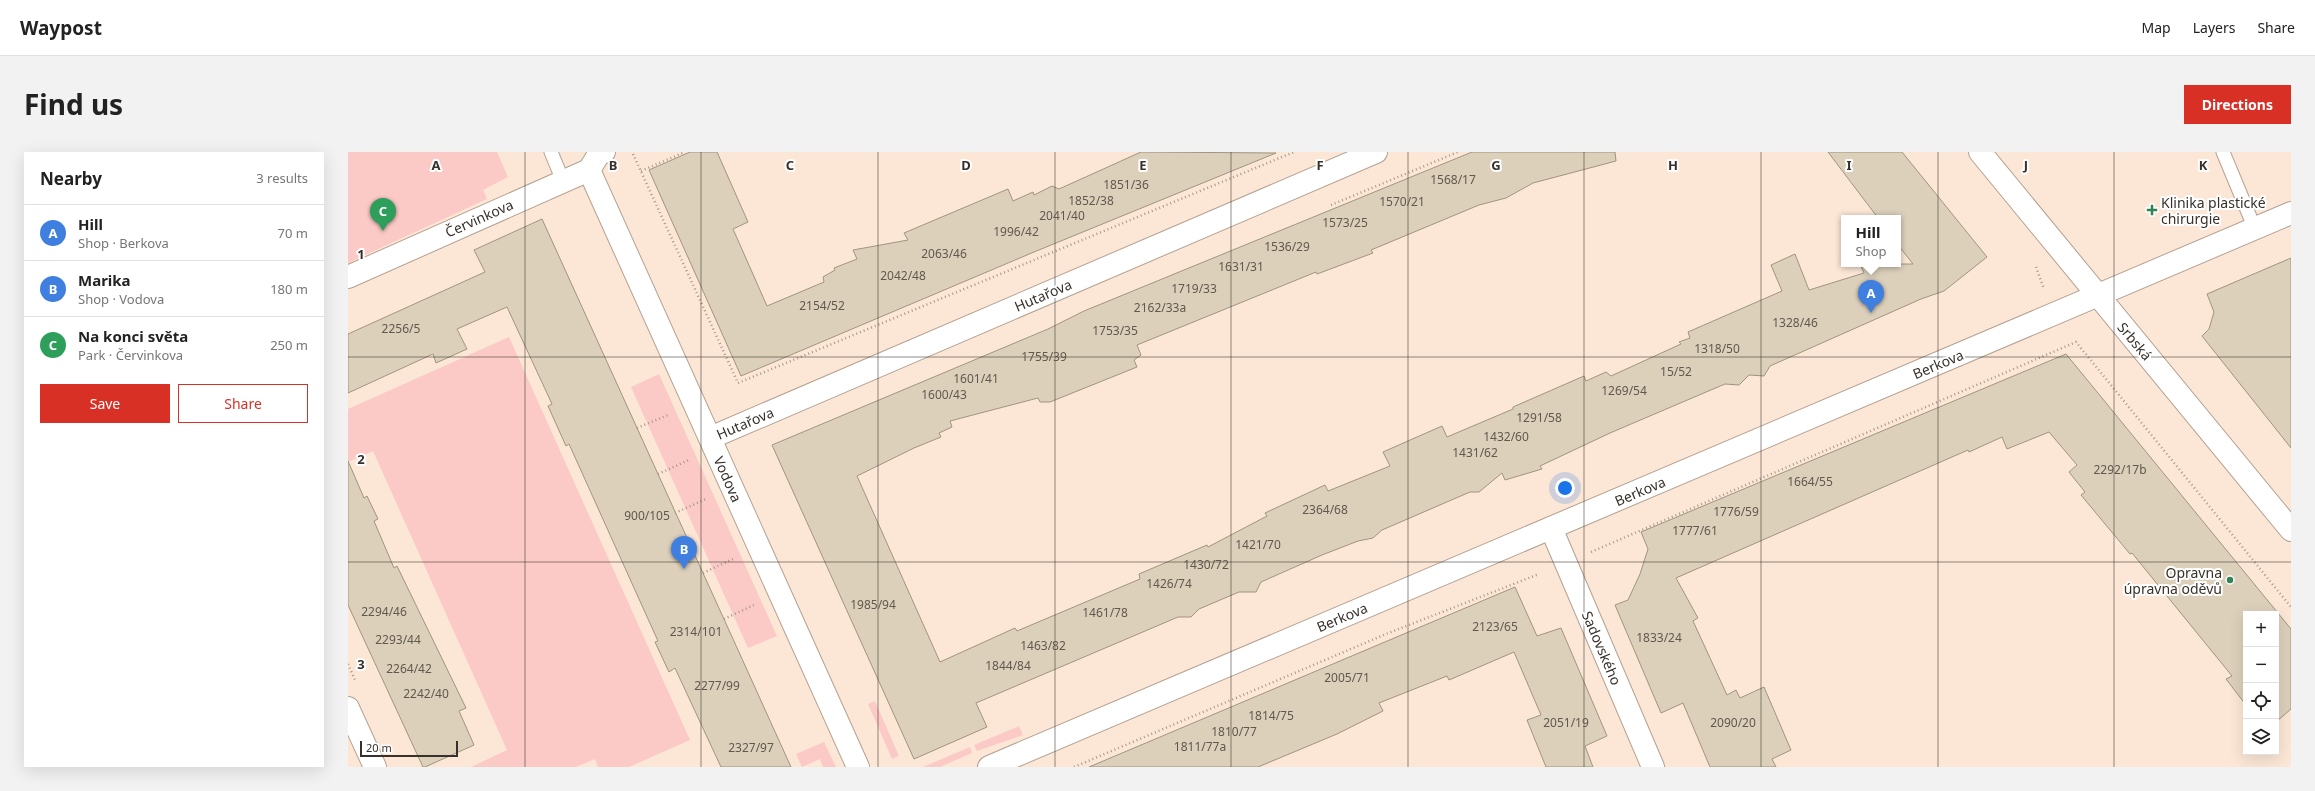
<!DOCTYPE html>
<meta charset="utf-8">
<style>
body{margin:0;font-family:"Noto Sans",sans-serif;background:#f2f2f2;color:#222}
.controls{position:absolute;right:12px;bottom:12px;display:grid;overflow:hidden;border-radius:0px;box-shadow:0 4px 16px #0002}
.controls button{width:36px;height:36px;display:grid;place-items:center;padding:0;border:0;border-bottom:1px solid #e0e0e0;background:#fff;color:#222;font:20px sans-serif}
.scale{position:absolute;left:12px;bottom:10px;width:98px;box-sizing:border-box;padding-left:4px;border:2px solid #38302a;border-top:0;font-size:11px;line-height:14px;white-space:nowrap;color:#38302a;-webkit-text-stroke:3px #fff;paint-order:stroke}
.you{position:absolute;left:1217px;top:336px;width:14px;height:14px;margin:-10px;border:3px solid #fff;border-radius:50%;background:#1a73e8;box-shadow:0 0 0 6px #1a73e833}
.badge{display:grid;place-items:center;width:26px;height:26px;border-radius:50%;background:#d93025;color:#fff;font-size:13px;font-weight:700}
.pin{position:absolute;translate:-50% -33px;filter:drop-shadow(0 1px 2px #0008)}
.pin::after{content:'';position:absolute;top:21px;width:14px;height:12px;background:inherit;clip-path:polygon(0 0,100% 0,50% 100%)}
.popup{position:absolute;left:1493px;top:63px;width:60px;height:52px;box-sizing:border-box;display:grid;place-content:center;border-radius:0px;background:#fff;filter:drop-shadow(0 1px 3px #0005);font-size:13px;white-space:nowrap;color:#767676}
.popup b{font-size:15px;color:#222}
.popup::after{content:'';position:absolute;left:50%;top:100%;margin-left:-8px;border:8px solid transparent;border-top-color:#fff}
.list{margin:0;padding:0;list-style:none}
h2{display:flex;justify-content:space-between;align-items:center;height:52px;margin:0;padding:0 16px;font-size:17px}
h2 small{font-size:13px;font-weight:400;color:#767676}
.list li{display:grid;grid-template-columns:26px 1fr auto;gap:12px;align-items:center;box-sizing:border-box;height:56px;padding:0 16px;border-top:1px solid #e0e0e0}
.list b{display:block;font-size:15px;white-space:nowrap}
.list p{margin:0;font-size:13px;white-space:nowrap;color:#767676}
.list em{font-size:13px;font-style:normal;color:#767676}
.actions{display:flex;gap:8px;padding:12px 16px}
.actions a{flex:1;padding:9px 0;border:1px solid #d93025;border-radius:0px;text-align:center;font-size:14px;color:#d93025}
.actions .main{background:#d93025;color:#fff}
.icon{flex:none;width:22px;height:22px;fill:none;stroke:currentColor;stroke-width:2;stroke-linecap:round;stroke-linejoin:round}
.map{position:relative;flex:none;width:1943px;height:615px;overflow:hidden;border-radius:0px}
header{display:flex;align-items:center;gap:24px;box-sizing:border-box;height:56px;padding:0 20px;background:#fff;border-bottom:1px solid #e0e0e0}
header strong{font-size:19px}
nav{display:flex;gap:22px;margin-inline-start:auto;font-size:14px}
.intro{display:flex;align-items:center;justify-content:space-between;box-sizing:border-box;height:96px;padding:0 24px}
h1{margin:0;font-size:28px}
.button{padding:10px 18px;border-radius:0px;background:#d93025;color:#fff;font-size:14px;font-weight:700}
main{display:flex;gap:24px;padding:0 24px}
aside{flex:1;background:#fff;border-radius:0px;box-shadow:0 4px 16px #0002}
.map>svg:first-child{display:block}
.green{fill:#fccac6}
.building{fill:#dcd0bb;stroke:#a09480}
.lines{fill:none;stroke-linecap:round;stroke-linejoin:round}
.lane-casing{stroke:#b4a191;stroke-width:15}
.street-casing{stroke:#b4a191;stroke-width:24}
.path{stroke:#a7978b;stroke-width:2.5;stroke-dasharray:1 3;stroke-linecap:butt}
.lane{stroke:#fff;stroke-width:13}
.street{stroke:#fff;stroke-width:22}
.grid{fill:none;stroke:#38302a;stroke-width:1;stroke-opacity:0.55}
.poi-dot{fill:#308558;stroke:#fff;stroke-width:1.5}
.labels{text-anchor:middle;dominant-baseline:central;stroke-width:4;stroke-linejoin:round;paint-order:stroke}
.number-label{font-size:12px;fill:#61584e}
.poi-label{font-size:14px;fill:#38302a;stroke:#fff;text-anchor:start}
.street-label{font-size:14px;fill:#38302a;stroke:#fff}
.grid-label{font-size:13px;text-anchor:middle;font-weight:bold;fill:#38302a;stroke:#fff;stroke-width:4;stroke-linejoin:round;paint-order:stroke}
</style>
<header>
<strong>Waypost</strong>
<nav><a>Map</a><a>Layers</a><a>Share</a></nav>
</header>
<div class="intro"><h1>Find us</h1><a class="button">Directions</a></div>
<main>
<aside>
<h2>Nearby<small>3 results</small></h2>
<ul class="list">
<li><span class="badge" style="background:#3f7fe0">A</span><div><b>Hill</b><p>Shop · Berkova</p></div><em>70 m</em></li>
<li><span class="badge" style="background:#3f7fe0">B</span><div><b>Marika</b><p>Shop · Vodova</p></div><em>180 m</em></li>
<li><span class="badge" style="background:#2e9e5b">C</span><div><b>Na konci světa</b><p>Park · Červinkova</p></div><em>250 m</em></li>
</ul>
<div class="actions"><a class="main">Save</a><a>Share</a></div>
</aside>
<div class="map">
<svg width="1943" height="615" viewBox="0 0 1943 615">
<rect width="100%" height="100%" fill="#fce7d6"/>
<g class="green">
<path d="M0,0H149L160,25L135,38L139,47L0,111Z"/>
<path d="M161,185L342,588L281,615H250L247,607L228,615H123L159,598L25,299L0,310V257Z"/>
<path d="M311,222L429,484L400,496L283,235Z"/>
<path d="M527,549L551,604L544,607L520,552Z"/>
<path d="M671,574L675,583L629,599L626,593Z"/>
<path d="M476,590L488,615H475L472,607L454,615L448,602Z"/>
<path d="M622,595L624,601L592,615H575Z"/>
</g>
<g class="building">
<path d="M342,0H369L400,70L385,77L419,154L476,130L475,125L487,118L486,116L509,107L505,98L560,88L556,81L660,37L665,49L685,40L686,43L704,34L711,37L793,0L928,1L686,100L393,224L301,18Z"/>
<path d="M1124,0H1267L1268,9L1185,31L1158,46L1131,53L1023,98L1025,101L969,122L968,120L789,193L793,203L786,208L789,215L702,250H692L690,246L602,269L604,275L591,281L593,285L566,296L509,324L592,510L667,476L669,479L792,427L791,422L859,393L860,395L919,364L917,361L977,333L980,339L1042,314L1035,300L1094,274L1099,285L1165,257V255L1236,224L1238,229L1258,220L1263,224L1333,192L1331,190L1342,186L1340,180L1434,139L1423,113L1447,102L1461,138L1516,121L1512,112H1565L1550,93V66H1530L1480,0H1554L1639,105L1596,139L1573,147L1422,214L1416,224L1401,223L1391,233L1377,232L1262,281L1192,314L1194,317L1157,328L1154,321L1131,340H1122L1034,378L1025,386L1010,389L974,403L913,430L908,440H891L851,457L843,465H830L628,551L639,575L566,607L424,293L700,177L736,159Z"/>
<path d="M194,67L390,498L443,615H373L327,516L321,520L307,490L310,489L221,292L218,294L200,254L204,252L159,155L109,177L119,197L88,211L85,202L0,241V182L137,120L126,98Z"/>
<path d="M1943,106V296L1854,184L1861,177L1866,160L1859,142Z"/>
<path d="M1718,202L1943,477V557L1928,570V462H1898V553L1878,527L1884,524L1784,401L1782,402L1733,343L1737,340L1721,320L1729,313L1701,280L1659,297L1654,285L1621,300L1620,298L1328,426L1350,466L1345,469L1379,543L1388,538L1392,546L1416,535L1443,598L1424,607L1428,615H1362L1335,551L1313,561L1267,453L1280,448L1292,422L1300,397L1293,380Z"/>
<path d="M0,309L16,346L19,344L30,367L26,369L46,416L49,414L118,556L111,559L126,593L77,615H75L0,453Z"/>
<path d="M1167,435L1189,484L1213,476L1259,584L1237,594L1245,615H1198L1179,568L1193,563L1166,500L1101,528L1099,524L1031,551L1035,559L989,582L910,615H741Z"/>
</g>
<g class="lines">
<defs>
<g id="lane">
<path d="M203,0L215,29"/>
<path d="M1875,0L1907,77"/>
</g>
<g id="street">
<path d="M1632,0L1943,378"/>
<path d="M241,18L510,615"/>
<path d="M0,125L241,18L251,2L256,0"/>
<path d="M362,286L1028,0"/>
<path d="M1203,376L1305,615"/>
<path d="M0,556L27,615"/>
<path d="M641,615L1943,61"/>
</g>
</defs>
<use href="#lane" class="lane-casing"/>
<use href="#street" class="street-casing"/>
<g class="path">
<path d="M285,2L390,231L946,0"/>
<path d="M293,19L337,0"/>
<path d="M983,53L1110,0"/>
<path d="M1688,115L1696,137"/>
<path d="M289,276L320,263"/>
<path d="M310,322L341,308"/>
<path d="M327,361L358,347"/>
<path d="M1243,400L1728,190L1943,455"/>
<path d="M355,421L385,407"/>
<path d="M376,467L406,453"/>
<path d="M0,512L7,528"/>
<path d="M726,615L1038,482L1191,422"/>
</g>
<use href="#lane" class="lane"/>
<use href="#street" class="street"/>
</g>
<path class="grid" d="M177,0V615M353,0V615M530,0V615M707,0V615M883,0V615M1060,0V615M1236,0V615M1413,0V615M1590,0V615M1766,0V615M0,205H1943M0,410H1943"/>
<g class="poi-dot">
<path d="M1802 52h4v4h4v4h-4v4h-4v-4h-4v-4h4z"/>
<circle cx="1882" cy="428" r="4"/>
</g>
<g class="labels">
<g class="number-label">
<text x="1105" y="27">1568/17</text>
<text x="778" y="32">1851/36</text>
<text x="743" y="48">1852/38</text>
<text x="1054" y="49">1570/21</text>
<text x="714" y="63">2041/40</text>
<text x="997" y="70">1573/25</text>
<text x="668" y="79">1996/42</text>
<text x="939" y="94">1536/29</text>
<text x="596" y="101">2063/46</text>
<text x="893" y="114">1631/31</text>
<text x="555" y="123">2042/48</text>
<text x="846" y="136">1719/33</text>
<text x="474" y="153">2154/52</text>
<text x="812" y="155">2162/33a</text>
<text x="1447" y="170">1328/46</text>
<text x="53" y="176">2256/5</text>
<text x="767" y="178">1753/35</text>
<text x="1369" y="196">1318/50</text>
<text x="696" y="204">1755/39</text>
<text x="1328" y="219">15/52</text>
<text x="628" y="226">1601/41</text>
<text x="1276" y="238">1269/54</text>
<text x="596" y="242">1600/43</text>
<text x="1191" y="265">1291/58</text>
<text x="1158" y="284">1432/60</text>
<text x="1127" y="300">1431/62</text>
<text x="1772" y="317">2292/17b</text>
<text x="1462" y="329">1664/55</text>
<text x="977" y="357">2364/68</text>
<text x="1388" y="359">1776/59</text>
<text x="299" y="363">900/105</text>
<text x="1347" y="378">1777/61</text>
<text x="910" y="392">1421/70</text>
<text x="858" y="412">1430/72</text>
<text x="821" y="431">1426/74</text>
<text x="525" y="452">1985/94</text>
<text x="36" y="459">2294/46</text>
<text x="757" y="460">1461/78</text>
<text x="1147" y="474">2123/65</text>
<text x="348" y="479">2314/101</text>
<text x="1311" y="485">1833/24</text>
<text x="50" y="487">2293/44</text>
<text x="695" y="493">1463/82</text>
<text x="660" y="513">1844/84</text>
<text x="61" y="516">2264/42</text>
<text x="999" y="525">2005/71</text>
<text x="369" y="533">2277/99</text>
<text x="78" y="541">2242/40</text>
<text x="923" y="563">1814/75</text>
<text x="1218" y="570">2051/19</text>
<text x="1385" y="570">2090/20</text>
<text x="886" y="579">1810/77</text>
<text x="852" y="594">1811/77a</text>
<text x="403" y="595">2327/97</text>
</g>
<g class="poi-label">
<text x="1813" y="50">Klinika plastické<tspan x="1813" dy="16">chirurgie</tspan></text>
<text x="1874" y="420" text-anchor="end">Opravna<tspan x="1874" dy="16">úpravna oděvů</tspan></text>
</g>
<g class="street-label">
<text transform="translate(131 66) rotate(-24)">Červinkova</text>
<text transform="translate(695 143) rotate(-23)">Hutařova</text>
<text transform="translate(1787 189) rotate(50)">Srbská</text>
<text transform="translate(1590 212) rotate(-23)">Berkova</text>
<text transform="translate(397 271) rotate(-23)">Hutařova</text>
<text transform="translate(380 327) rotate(66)">Vodova</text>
<text transform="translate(1292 339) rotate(-23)">Berkova</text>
<text transform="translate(994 465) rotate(-23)">Berkova</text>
<text transform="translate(1254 496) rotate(67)">Sadovského</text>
</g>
</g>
<g class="grid-label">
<text x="88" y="18">A</text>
<text x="265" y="18">B</text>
<text x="442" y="18">C</text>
<text x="618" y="18">D</text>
<text x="795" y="18">E</text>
<text x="972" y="18">F</text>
<text x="1148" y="18">G</text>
<text x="1325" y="18">H</text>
<text x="1501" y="18">I</text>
<text x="1678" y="18">J</text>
<text x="1855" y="18">K</text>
<text x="13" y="107">1</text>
<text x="13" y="312">2</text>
<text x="13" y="517">3</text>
</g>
</svg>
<div class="controls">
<button>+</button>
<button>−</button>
<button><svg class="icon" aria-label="locate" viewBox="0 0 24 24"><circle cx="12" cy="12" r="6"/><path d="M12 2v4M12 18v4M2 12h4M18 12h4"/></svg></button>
<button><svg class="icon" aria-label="layers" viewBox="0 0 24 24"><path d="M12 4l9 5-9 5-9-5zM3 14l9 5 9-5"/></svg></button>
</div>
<div class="scale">20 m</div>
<div class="you"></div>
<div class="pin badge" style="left:1523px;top:161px;background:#3f7fe0">A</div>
<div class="popup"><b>Hill</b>Shop</div>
<div class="pin badge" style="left:336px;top:417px;background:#3f7fe0">B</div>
<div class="pin badge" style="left:35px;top:79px;background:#2e9e5b">C</div>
</div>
</main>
